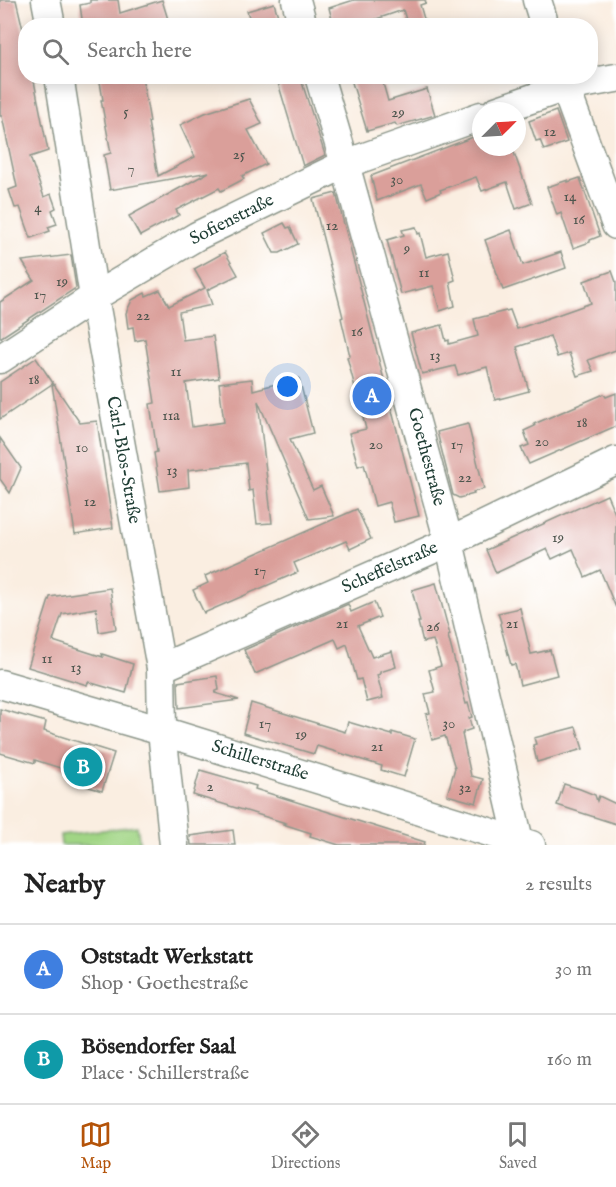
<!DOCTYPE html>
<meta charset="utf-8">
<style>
body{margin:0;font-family:"IM FELL English",serif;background:#f6f6f6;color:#222}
.compass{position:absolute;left:472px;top:102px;width:54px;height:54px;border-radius:50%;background:#fff;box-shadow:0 3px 15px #0003;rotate:66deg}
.you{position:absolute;left:288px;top:387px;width:21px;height:21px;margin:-15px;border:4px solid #fff;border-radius:50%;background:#1a73e8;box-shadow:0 0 0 9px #1a73e833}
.badge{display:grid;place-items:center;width:39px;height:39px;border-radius:50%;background:#b45309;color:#fff;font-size:20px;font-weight:700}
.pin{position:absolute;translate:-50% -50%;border:3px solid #fff;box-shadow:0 2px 6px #0006}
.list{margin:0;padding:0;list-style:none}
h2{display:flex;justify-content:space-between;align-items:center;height:78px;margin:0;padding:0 24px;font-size:26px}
h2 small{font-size:20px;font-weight:400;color:#767676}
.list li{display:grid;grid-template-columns:39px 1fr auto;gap:18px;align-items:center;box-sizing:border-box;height:90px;padding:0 24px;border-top:2px solid #e0e0e0}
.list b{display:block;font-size:22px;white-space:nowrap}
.list p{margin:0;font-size:20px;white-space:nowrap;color:#767676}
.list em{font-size:20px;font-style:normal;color:#767676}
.icon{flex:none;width:33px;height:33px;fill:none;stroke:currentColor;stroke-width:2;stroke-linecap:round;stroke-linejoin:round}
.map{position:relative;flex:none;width:616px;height:845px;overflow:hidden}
.search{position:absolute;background:#fff;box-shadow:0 3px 15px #0003;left:18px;right:18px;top:18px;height:66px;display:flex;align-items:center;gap:15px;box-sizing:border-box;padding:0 21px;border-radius:24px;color:#767676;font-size:22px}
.sheet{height:258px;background:#fff}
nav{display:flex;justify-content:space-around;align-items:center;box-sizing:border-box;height:84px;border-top:2px solid #e0e0e0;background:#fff;font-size:16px;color:#767676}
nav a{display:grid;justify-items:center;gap:3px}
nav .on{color:#b45309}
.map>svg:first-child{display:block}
.green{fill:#a1d585;stroke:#60895c;stroke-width:1.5}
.building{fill:#da9f9a}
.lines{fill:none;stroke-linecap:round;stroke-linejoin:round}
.minor-casing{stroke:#8c968a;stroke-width:31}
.minor{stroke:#fff;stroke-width:28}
.labels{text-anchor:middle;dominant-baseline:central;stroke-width:4.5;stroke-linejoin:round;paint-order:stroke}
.number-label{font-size:15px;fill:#4e564e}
.street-label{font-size:18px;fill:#1f3d34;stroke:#fff}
</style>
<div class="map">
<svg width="616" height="845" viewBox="0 0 616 845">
<rect width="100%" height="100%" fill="#fff"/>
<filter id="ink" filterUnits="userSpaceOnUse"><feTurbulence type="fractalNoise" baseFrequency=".0167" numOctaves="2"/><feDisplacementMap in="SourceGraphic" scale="12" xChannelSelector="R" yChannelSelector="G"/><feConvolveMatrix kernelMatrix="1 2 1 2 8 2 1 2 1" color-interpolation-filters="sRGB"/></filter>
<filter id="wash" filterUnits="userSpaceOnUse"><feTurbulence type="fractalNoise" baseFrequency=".008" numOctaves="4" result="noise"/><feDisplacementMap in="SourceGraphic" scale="24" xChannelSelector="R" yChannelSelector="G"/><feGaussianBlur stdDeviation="1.35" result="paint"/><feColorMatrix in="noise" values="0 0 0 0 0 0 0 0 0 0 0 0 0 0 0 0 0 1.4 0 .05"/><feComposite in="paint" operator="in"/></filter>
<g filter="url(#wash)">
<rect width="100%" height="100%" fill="#faeee1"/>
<path class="green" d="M137,826L140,845H61L60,835Z"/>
<g id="blocks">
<g class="building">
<path d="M0,0H16L26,42V76H33L48,151L30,157L44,197L51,194L56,208L52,210L57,224L48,227L50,231L31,238L20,207L15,208L9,190L17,187L2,116H0Z"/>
<path d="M90,0H118L120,13L162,0L170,26H83L80,5L90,3Z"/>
<path d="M354,0H425L426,3L420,5L426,26H408L403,10L356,26H334L329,8Z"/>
<path d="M274,3L281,26H252L247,11Z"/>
<path d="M99,76H142L150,122H148L158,176L195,157L180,125L205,113L249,99L262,124L248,130L266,164L242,176L244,179L221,191L219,188L176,210L179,215L140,236L129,216L209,172L110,190L104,155L111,153L101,100H103Z"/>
<path d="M276,76H300L325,155L303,166Z"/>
<path d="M350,76H381L388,101L427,89L435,115L397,126L395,123L367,131Z"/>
<path d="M556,111L567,142L544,150L540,140L536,141L529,121Z"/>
<path d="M481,134V147H512L532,203L516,209L507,182L482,191L476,177L440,190L441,192L427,198L421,184L377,201L371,176Z"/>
<path d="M580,178L600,236L590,240V242L573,248L561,213L557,215L547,187L568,180V182Z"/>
<path d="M336,193L419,516L394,522L389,502L375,506L364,464L358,466L349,433L366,429L347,357L350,356L341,318L343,317L313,199Z"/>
<path d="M284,223L287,228L290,227L298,244L280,253H274L264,233Z"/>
<path d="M416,227L418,234L420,233L426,257L448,251L455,280L450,282L455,306L440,311L433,286L401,294L387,240L404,235L402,230Z"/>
<path d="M511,230L523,265L561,252L566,268L503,290L485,240Z"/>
<path d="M225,252L238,275L207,290L212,305L179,312L183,340L213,336L219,378L186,383L192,427L224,422L219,383L252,379L253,390L299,378L313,433L290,439L313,490L321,486L334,516L309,519L258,401L272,523L257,524L253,490L249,491L246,463L188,470L189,487L160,491L154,453L157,452L150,404L155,403L145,339L135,341L133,327L128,328L126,313L132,300L145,293L146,296L160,290L169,306L205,288L194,269Z"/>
<path d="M71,255L76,288L0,338V302L34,280L22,261Z"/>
<path d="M612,271L616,282V350L588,360L593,371L577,376L569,353L557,357L550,336L517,347L529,391L495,400L487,367L458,375L455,366L422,374L411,333L442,325L446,341L449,340V344L478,336L474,319L510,310L517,329L591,303L584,281Z"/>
<path d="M36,358L80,423L97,421L113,528L75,534L52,384L0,419V382Z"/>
<path d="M616,393V426L529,464L521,448L529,445L524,431L535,426L534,424L604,394L606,397Z"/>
<path d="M468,424L484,489L473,492L474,494L459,498L453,495L437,432Z"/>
<path d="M0,438L21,468L10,493L0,479Z"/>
<path d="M607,495L616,516V608L600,570L585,577L573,549L552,559L547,549L496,573L486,550Z"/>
<path d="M357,509L371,539L350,549L346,541L294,563L298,572L204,613L193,590L208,583L205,576Z"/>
<path d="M436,583L450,635L448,636L466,704L468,703L472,717L469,718L472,729L463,732V734H462L471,776L483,779L476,803L447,795L455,768L445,736L432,740L426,714L430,713L425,694L435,692L429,670L441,666L433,640L423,642L418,622H420L412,590Z"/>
<path d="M110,588L116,629L99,632L96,608L62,614L53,641L103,657L102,654L133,664L126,693L88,682L87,685L28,667L50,597Z"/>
<path d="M374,602L380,617L358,626L372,657L392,651L396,667L380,672V674L377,675L383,698L367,702L361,679L357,680L347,644L339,648L335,639L255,674L244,650L348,604L351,612Z"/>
<path d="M520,608L531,654L550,650L557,675L520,685L515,664L511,665L500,624L501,622L498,613Z"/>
<path d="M217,676L219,690L216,691L215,693L239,700L179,708L178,682Z"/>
<path d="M251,703L345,732L348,722L392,735V732L415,739L404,777L381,770L382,766L317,746L314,754L243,733Z"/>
<path d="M0,709L46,722L44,731L114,753L102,791L73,782L76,773L35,760V763L0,753Z"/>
<path d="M576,727L583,749L537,762L533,745L536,744L534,738Z"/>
<path d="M200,770L256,786L255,789L425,842L424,845H339L310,836L311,833L283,824L286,823L193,795Z"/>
<path d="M564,784L580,789L595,795L597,801L599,796L616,804V824L557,805Z"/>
<path d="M233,830L235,845H191L190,836Z"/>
</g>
</g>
</g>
<g filter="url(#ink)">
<use href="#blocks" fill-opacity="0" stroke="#8c968a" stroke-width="1.5"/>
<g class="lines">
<defs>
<g id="minor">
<path d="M46,0L51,26"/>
<path d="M296,0L303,26"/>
<path d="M537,0L545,26"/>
<path d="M59,76L94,297L161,668L162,731L174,845"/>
<path d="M319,76L345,164L449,542L520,845"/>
<path d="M561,76L616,225"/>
<path d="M496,111L565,87L616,78"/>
<path d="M0,359L94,297L197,236L345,164L481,116"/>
<path d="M161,668L449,542L616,461"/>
<path d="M0,684L162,731L531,845"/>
</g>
</defs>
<use href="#minor" class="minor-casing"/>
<use href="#minor" class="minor"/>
</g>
</g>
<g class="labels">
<g class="number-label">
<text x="126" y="111">5</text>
<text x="398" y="112">29</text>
<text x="550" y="131">12</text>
<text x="239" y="154">25</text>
<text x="131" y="168">7</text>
<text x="397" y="179">30</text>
<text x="570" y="196">14</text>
<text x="38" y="207">4</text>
<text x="579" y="219">16</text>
<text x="332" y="225">12</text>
<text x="407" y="248">9</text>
<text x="424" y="272">11</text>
<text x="62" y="281">19</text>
<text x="40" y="294">17</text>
<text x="143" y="315">22</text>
<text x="357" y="331">16</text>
<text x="435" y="355">13</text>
<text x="176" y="371">11</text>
<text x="34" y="379">18</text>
<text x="171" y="415">11a</text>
<text x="582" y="422">18</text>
<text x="542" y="441">20</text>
<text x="376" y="444">20</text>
<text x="457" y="444">17</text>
<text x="82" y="447">10</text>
<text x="172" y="470">13</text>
<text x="465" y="477">22</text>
<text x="90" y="501">12</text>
<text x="558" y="537">19</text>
<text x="260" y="570">17</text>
<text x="342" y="623">21</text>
<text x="512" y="623">21</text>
<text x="433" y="626">26</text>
<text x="47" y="658">11</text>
<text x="76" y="667">13</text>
<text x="265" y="723">17</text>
<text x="449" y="723">30</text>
<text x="301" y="734">19</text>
<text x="377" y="746">21</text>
<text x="210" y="786">2</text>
<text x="465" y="787">32</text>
</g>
<g class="street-label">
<text transform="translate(232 220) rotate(-27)">Sofienstraße</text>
<text transform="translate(426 457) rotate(75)">Goethestraße</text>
<text transform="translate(123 460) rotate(80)">Carl-Blos-Straße</text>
<text transform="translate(390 568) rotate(-24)">Scheffelstraße</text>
<text transform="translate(260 761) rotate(17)">Schillerstraße</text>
</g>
</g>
</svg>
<svg class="compass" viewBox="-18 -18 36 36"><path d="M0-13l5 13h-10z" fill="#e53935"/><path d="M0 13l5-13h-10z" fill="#767676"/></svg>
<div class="you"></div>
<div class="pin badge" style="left:372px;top:396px;background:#3f7fe0">A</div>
<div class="pin badge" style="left:83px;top:767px;background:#0f9aa8">B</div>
<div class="search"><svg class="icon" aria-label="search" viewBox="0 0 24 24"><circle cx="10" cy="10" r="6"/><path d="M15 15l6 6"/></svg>Search here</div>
</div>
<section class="sheet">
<h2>Nearby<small>2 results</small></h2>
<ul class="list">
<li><span class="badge" style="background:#3f7fe0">A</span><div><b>Oststadt Werkstatt</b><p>Shop · Goethestraße</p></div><em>30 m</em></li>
<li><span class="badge" style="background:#0f9aa8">B</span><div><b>Bösendorfer Saal</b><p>Place · Schillerstraße</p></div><em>160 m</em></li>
</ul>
</section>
<nav>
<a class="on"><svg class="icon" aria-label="map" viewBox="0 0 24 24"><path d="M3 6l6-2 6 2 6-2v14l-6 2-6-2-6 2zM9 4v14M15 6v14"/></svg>Map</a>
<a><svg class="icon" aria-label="directions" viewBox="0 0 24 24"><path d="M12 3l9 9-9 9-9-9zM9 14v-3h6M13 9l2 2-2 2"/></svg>Directions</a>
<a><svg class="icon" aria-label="saved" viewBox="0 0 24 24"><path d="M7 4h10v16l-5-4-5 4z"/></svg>Saved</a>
</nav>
